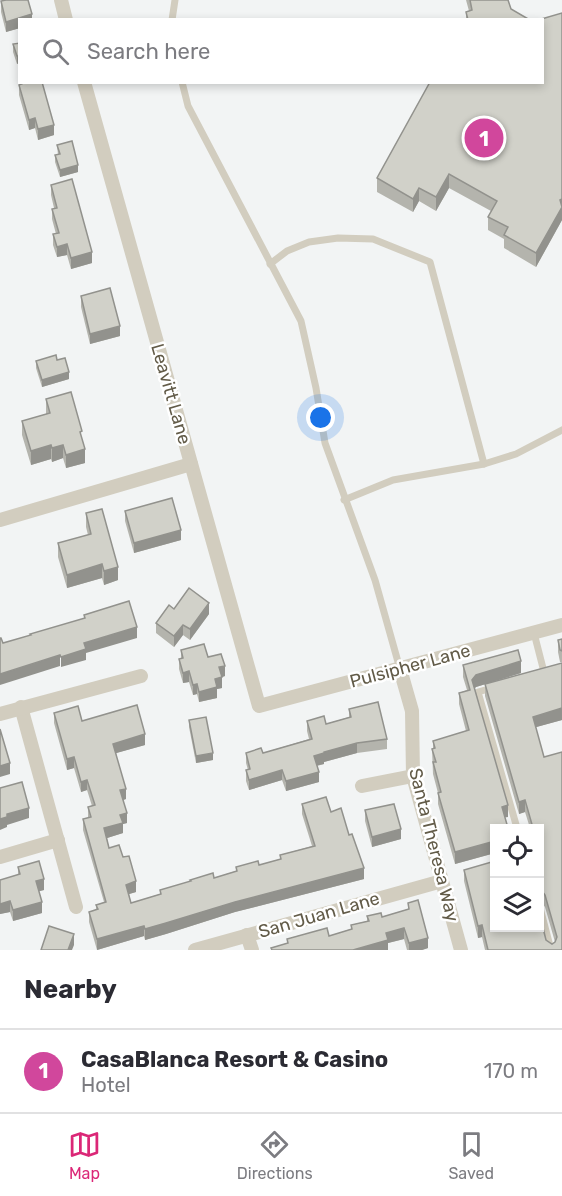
<!DOCTYPE html>
<style>
body{margin:0;font-family:Rubik,sans-serif;background:#f7f7f7;color:#2b2b33}
.controls{position:absolute;right:18px;bottom:18px;display:grid;overflow:hidden;border-radius:0px;box-shadow:0 3px 9px #0003}
.controls button{width:54px;height:54px;display:grid;place-items:center;padding:0;border:0;border-bottom:2px solid #e1e1e2;background:#fff;color:#2b2b33;font:30px sans-serif}
.you{position:absolute;left:321px;top:418px;width:21px;height:21px;margin:-15px;border:4px solid #fff;border-radius:50%;background:#1a73e8;box-shadow:0 0 0 9px #1a73e833}
.badge{display:grid;place-items:center;width:39px;height:39px;border-radius:50%;background:#db2777;color:#fff;font-size:20px;font-weight:700}
.pin{position:absolute;translate:-50% -50%;border:3px solid #fff;box-shadow:0 2px 6px #0006}
.list{margin:0;padding:0;list-style:none}
h2{display:flex;justify-content:space-between;align-items:center;height:78px;margin:0;padding:0 24px;font-size:26px}
h2 small{font-size:20px;font-weight:400;color:#7c7c81}
.list li{display:grid;grid-template-columns:39px 1fr auto;gap:18px;align-items:center;box-sizing:border-box;height:84px;padding:0 24px;border-top:2px solid #e1e1e2}
.list b{display:block;font-size:22px;white-space:nowrap}
.list p{margin:0;font-size:20px;white-space:nowrap;color:#7c7c81}
.list em{font-size:20px;font-style:normal;color:#7c7c81}
.icon{flex:none;width:33px;height:33px;fill:none;stroke:currentColor;stroke-width:2;stroke-linecap:round;stroke-linejoin:round}
.map{position:relative;flex:none;width:562px;height:950px;overflow:hidden}
.search{position:absolute;background:#fff;box-shadow:0 3px 9px #0003;left:18px;right:18px;top:18px;height:66px;display:flex;align-items:center;gap:15px;box-sizing:border-box;padding:0 21px;border-radius:0px;color:#7c7c81;font-size:22px}
.sheet{height:162px;background:#fff}
nav{display:flex;justify-content:space-around;align-items:center;box-sizing:border-box;height:84px;border-top:2px solid #e1e1e2;background:#fff;font-size:16px;color:#7c7c81}
nav a{display:grid;justify-items:center;gap:3px}
nav .on{color:#db2777}
.map>svg:first-child{display:block}
.lines{fill:none;stroke-linecap:round;stroke-linejoin:round}
.lane{stroke:#d2cdbf;stroke-width:7}
.street{stroke:#d2cdbf;stroke-width:14}
.wall{fill:#b4b4ad}
.shaded-wall{fill:#92928d}
.building{fill:#d1d1c9;stroke:#92928d;stroke-width:1.5}
.labels{text-anchor:middle;dominant-baseline:central;stroke-width:5;stroke-linejoin:round;paint-order:stroke}
.street-label{font-size:18px;fill:#625b48;stroke:#fff}
</style>
<div class="map">
<svg width="562" height="950" viewBox="0 0 562 950">
<rect width="100%" height="100%" fill="#f2f4f4"/>
<g class="lines">
<g class="lane">
<path d="M172,20L175,0"/>
<path d="M182,82L188,106L301,321L316,388L325,443L375,580L400,669"/>
<path d="M270,264L287,251L309,242L338,238L373,239L430,262L484,464"/>
<path d="M344,500L393,480L484,464L516,454L562,430"/>
<path d="M534,633L544,672L562,667"/>
<path d="M492,688L478,692L517,828"/>
<path d="M540,908L551,950"/>
</g>
<g class="street">
<path d="M61,0L66,20"/>
<path d="M84,82L259,706L562,625"/>
<path d="M0,520L191,464"/>
<path d="M400,669L412,711L413,776L461,950"/>
<path d="M21,707L76,907"/>
<path d="M0,714L141,676"/>
<path d="M362,786L413,776"/>
<path d="M0,857L58,840"/>
<path d="M247,935L252,950"/>
<path d="M195,950L442,881"/>
</g>
</g>
<g class="wall">
<path d="M466,0H508L511,9L530,20H466V12L469,11Z"/>
<path d="M1,1L32,20H20V28L6,32L1,12Z"/>
<path d="M562,13V220L536,267L504,248V239L488,230V217L491,211L449,188L436,211L419,201L413,212L377,192V178L543,82Z"/>
<path d="M20,43L17,64L13,52V44Z"/>
<path d="M19,85L54,135L38,140L35,128L29,130L19,95Z"/>
<path d="M57,145L78,172L60,177L55,162V155H58Z"/>
<path d="M51,185L92,263L71,269L67,255L57,257L53,245V234H56L52,219V209L54,208L51,195Z"/>
<path d="M81,296L120,336L90,344L81,307Z"/>
<path d="M57,360L69,379L42,387L36,368V361Z"/>
<path d="M46,399L82,441L85,463L66,468L63,458L52,462L51,459L31,465L22,435V421L46,414Z"/>
<path d="M125,511L181,540L134,553L125,521Z"/>
<path d="M86,513L118,580L104,585L102,578L67,588L58,557V543L88,535L86,527Z"/>
<path d="M174,609L209,614L190,640L183,635L174,647L156,633V623Z"/>
<path d="M562,639V662H560L558,652V640Z"/>
<path d="M181,650L208,657L225,676L222,677V688L217,689V698L199,702L197,694L193,695L189,682L183,683L179,669V659L181,658Z"/>
<path d="M562,663V720L536,727L562,950H485L482,937L478,938L464,881V870L546,940L552,944L555,942L545,907L542,903H540V828H530L525,812L519,814L485,696V684Z"/>
<path d="M463,665L521,673L476,687L475,688L508,817H505L495,828V853L455,864L438,804V793L433,774L432,749H433V741L466,731L459,704V693L467,690L463,677Z"/>
<path d="M349,709L387,739V749L357,753L324,762V764L317,766L319,782L286,791L282,780L249,790L246,781V770H248L246,763V753H263L309,739L307,731V721L326,724L349,717Z"/>
<path d="M54,713L82,721L145,745L116,753L126,799L123,800L127,823L123,824V833L107,838L109,848L123,857L136,892L129,894L131,903L160,894V890L214,878L236,871V867L259,865L280,859V855L312,846L302,814V804L331,812L349,835L364,879L235,912L166,934L145,940L144,936L97,950L89,922V912L96,910V905L104,902L83,830V819L88,818V807L92,806L87,790L81,792L74,768L67,770L54,723Z"/>
<path d="M189,720L213,760L196,763L189,727Z"/>
<path d="M365,810L401,839L372,847L365,821Z"/>
<path d="M18,867L44,890L39,891L42,913L13,921L10,912L0,914V880L18,875Z"/>
<path d="M408,903L428,948L422,950H407L404,939L388,943V950H271V948L287,943V939L329,936L351,929V925L367,921V916L382,917L408,909Z"/>
</g>
<g class="shaded-wall">
<path d="M32,14V20H20V28L6,32V22Z"/>
<path d="M17,56H20V63L17,64Z"/>
<path d="M35,118V128L29,130V120Z"/>
<path d="M54,125V135L38,140V129Z"/>
<path d="M78,165V172L60,177V170Z"/>
<path d="M449,174V188L436,211V197Z"/>
<path d="M419,188V201L413,212V199Z"/>
<path d="M562,199V220L536,267V253L560,200Z"/>
<path d="M67,244V255L57,257V247Z"/>
<path d="M92,252V263L71,269V258Z"/>
<path d="M120,326V336L90,344V334Z"/>
<path d="M69,372V379L42,387V380Z"/>
<path d="M51,445V459L31,465V451Z"/>
<path d="M63,445V458L52,462V448Z"/>
<path d="M85,449V463L66,468V455Z"/>
<path d="M181,530V540L134,553V543Z"/>
<path d="M102,564V578L67,588V575Z"/>
<path d="M118,567V580L104,585V571Z"/>
<path d="M209,603V614L190,640V629Z"/>
<path d="M183,625V635L174,647V636Z"/>
<path d="M137,627V638L86,653V660L61,667V657L84,643Z"/>
<path d="M60,655V666L0,685V674Z"/>
<path d="M521,661V673L476,687L472,691V680L476,675Z"/>
<path d="M225,666V676L219,678V667Z"/>
<path d="M189,671V682L183,683V673Z"/>
<path d="M222,677V688L217,689V698L199,702V692L215,679Z"/>
<path d="M197,684V694L193,695V685Z"/>
<path d="M562,708V720L533,728V717Z"/>
<path d="M145,734V745L113,754V744Z"/>
<path d="M357,743V753L324,762V764L314,766V756L324,752Z"/>
<path d="M213,753V760L196,763V756Z"/>
<path d="M74,757V768L67,770V759Z"/>
<path d="M10,763V774L0,777V766Z"/>
<path d="M282,770V780L249,790V780Z"/>
<path d="M319,772V782L286,791V781Z"/>
<path d="M87,780V790L81,792V782Z"/>
<path d="M126,789V799L120,801V790Z"/>
<path d="M525,800V812L519,814V802Z"/>
<path d="M508,805V817L502,818V807Z"/>
<path d="M29,808V818L7,825V827L0,830V819L7,814Z"/>
<path d="M127,813V823L123,824V833L104,839V828L120,815Z"/>
<path d="M401,829V839L372,847V837Z"/>
<path d="M495,841V853L455,864V852Z"/>
<path d="M364,868V879L235,912L166,934L145,940V929L235,902Z"/>
<path d="M44,879V890L36,892V881Z"/>
<path d="M136,881V892L126,895V885Z"/>
<path d="M10,901V912L0,914V904Z"/>
<path d="M42,902V913L13,921V910Z"/>
<path d="M482,925V937L478,938V926Z"/>
<path d="M144,926V936L97,950V939Z"/>
<path d="M404,928V939L388,943V950H353L386,933Z"/>
<path d="M74,934V945L72,950H68Z"/>
<path d="M428,938V948L422,950H409V943Z"/>
</g>
<g class="building">
<path d="M6,0H28L32,14L6,22L1,1Z"/>
<path d="M470,0H508L511,9L530,20H468L466,12L472,10Z"/>
<path d="M562,13V199L560,200L562,207L536,253L504,235L508,227L488,217L497,201L449,174L436,197L419,188L413,199L377,178L430,82H543V20H538Z"/>
<path d="M20,43V56H17L13,44Z"/>
<path d="M26,82H42L54,125L38,129L35,118L29,120L19,85Z"/>
<path d="M72,141L78,165L60,170L55,155L60,154L57,145Z"/>
<path d="M72,179L92,252L71,258L67,244L57,247L53,234L59,233L52,209L57,208L51,185Z"/>
<path d="M110,288L120,326L90,334L81,296Z"/>
<path d="M56,355L57,360L65,358L69,372L42,380L36,361Z"/>
<path d="M71,392L82,431L80,432L85,449L66,455L63,445L52,448L51,445L31,451L22,421L50,413L46,399Z"/>
<path d="M172,498L181,530L134,543L125,511Z"/>
<path d="M102,509L118,567L104,571L102,564L67,575L58,543L91,534L86,513Z"/>
<path d="M189,588L209,603L190,629L183,625L174,636L156,623L169,605L174,609Z"/>
<path d="M129,601L137,627L84,643L86,649L61,657L60,655L0,674V638H1L3,643L31,635L30,634L85,618L84,615Z"/>
<path d="M562,639V651L560,650L558,640Z"/>
<path d="M204,644L208,657L221,654L225,666L219,667L222,677L215,679L217,687L199,692L197,684L193,685L189,671L183,673L179,659L183,658L181,650Z"/>
<path d="M518,650L521,661L476,675L472,680L508,805L502,807L508,828H495V841L455,852L438,793L441,792L433,762H436L432,749L435,748L433,741L469,730L459,693L470,690L463,665Z"/>
<path d="M562,663V708L533,717L544,757L562,752V950H488L482,925L478,926L464,870L495,861V927H540V916L546,940L552,944L555,942L557,937L545,895L542,891H540V828H533L525,800L519,802L485,684Z"/>
<path d="M378,702L387,739L357,743L324,752V753L314,756L319,772L286,781L282,770L249,780L246,770L250,769L246,753L261,748L263,753L312,739L307,721L324,716L326,724L351,717L349,709Z"/>
<path d="M137,705L145,734L113,744L126,789L120,790L127,813L120,815L123,823L104,828L109,848L119,845L123,857L129,856L136,881L126,885L131,903L161,894L160,890L191,881L190,880L213,873L214,878L237,871L236,867L258,861L259,865L281,859L280,855L315,846L302,804L326,797L331,812L341,808L349,835L352,834L364,868L235,902L166,923L145,929L144,926L97,939L89,912L98,909L96,905L106,902L83,819L91,817L88,807L95,805L87,780L81,782L74,757L67,759L54,713L78,706L82,721Z"/>
<path d="M206,717L213,753L196,756L189,720Z"/>
<path d="M0,729L10,763L0,766Z"/>
<path d="M22,782L29,808L7,814V817L0,819V788Z"/>
<path d="M394,804L401,829L372,837L365,810Z"/>
<path d="M39,861L44,879L36,881L42,902L13,910L10,901L0,904V880L20,874L18,867Z"/>
<path d="M418,900L428,938L409,943L404,928L386,933L388,940L353,950H272L271,948L288,943L287,939L327,928L329,936L352,929L351,925L369,921L367,916L381,913L382,917L409,909L408,903Z"/>
<path d="M49,926L74,934L68,950H41Z"/>
</g>
<g class="labels">
<g class="street-label">
<text transform="translate(171 394) rotate(74)">Leavitt Lane</text>
<text transform="translate(410 666) rotate(-15)">Pulsipher Lane</text>
<text transform="translate(434 845) rotate(76)">Santa Theresa Way</text>
<text transform="translate(319 915) rotate(-16)">San Juan Lane</text>
</g>
</g>
</svg>
<div class="controls">
<button><svg class="icon" aria-label="locate" viewBox="0 0 24 24"><circle cx="12" cy="12" r="6"/><path d="M12 2v4M12 18v4M2 12h4M18 12h4"/></svg></button>
<button><svg class="icon" aria-label="layers" viewBox="0 0 24 24"><path d="M12 4l9 5-9 5-9-5zM3 14l9 5 9-5"/></svg></button>
</div>
<div class="you"></div>
<div class="pin badge" style="left:484px;top:138px;background:#d1479c">1</div>
<div class="search"><svg class="icon" aria-label="search" viewBox="0 0 24 24"><circle cx="10" cy="10" r="6"/><path d="M15 15l6 6"/></svg>Search here</div>
</div>
<section class="sheet">
<h2>Nearby<small></small></h2>
<ul class="list">
<li><span class="badge" style="background:#d1479c">1</span><div><b>CasaBlanca Resort &amp; Casino</b><p>Hotel</p></div><em>170 m</em></li>
</ul>
</section>
<nav>
<a class="on"><svg class="icon" aria-label="map" viewBox="0 0 24 24"><path d="M3 6l6-2 6 2 6-2v14l-6 2-6-2-6 2zM9 4v14M15 6v14"/></svg>Map</a>
<a><svg class="icon" aria-label="directions" viewBox="0 0 24 24"><path d="M12 3l9 9-9 9-9-9zM9 14v-3h6M13 9l2 2-2 2"/></svg>Directions</a>
<a><svg class="icon" aria-label="saved" viewBox="0 0 24 24"><path d="M7 4h10v16l-5-4-5 4z"/></svg>Saved</a>
</nav>
